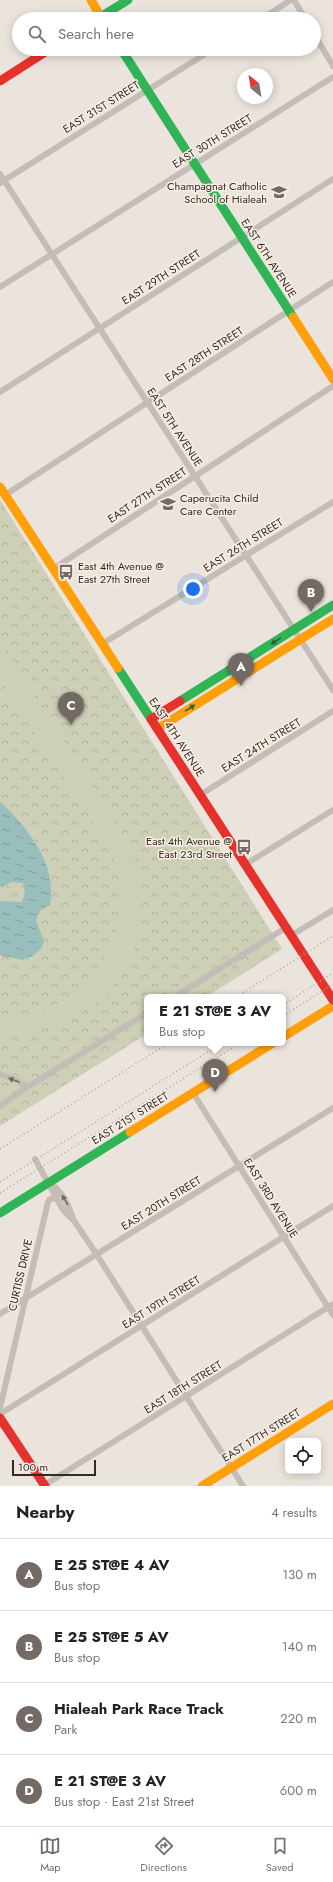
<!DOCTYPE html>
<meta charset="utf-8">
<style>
body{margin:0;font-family:Jost,sans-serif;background:#f2f2f2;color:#222}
.controls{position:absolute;right:12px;bottom:12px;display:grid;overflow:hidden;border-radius:6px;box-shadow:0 2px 10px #0003}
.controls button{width:36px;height:36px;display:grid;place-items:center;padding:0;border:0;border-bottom:1px solid #e0e0e0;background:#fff;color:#222;font:20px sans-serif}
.compass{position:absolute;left:237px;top:68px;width:36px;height:36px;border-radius:50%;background:#fff;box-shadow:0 2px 10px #0003;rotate:330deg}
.scale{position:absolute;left:12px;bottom:10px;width:84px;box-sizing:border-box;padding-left:4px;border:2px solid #342925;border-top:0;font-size:11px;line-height:14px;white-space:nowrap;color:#342925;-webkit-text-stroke:3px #f9eee3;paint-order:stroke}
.you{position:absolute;left:193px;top:589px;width:14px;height:14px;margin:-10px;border:3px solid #fff;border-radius:50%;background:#1a73e8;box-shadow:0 0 0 6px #1a73e833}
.badge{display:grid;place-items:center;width:26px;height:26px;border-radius:50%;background:#746a65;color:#fff;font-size:13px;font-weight:700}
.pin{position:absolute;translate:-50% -33px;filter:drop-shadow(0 1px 2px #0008)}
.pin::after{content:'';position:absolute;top:21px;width:14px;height:12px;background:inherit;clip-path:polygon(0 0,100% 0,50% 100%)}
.popup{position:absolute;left:144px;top:994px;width:142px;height:52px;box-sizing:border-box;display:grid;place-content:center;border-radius:6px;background:#fff;filter:drop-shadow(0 1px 3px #0005);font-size:13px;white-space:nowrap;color:#767676}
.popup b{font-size:15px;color:#222}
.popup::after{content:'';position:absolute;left:50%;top:100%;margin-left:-8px;border:8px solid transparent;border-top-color:#fff}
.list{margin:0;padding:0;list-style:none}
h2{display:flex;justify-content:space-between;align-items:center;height:52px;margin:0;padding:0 16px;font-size:17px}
h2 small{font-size:13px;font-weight:400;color:#767676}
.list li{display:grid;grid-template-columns:26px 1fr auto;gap:12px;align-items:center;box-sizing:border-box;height:72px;padding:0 16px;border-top:1px solid #e0e0e0}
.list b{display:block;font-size:15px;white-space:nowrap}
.list p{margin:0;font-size:13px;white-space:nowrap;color:#767676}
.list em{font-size:13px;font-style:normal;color:#767676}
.icon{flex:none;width:22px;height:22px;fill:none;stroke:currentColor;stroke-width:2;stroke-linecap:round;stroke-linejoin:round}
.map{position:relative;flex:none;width:333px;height:1486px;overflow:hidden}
.search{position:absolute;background:#fff;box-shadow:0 2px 10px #0003;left:12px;right:12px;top:12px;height:44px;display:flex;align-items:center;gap:10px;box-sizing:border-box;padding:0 14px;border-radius:22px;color:#767676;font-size:15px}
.sheet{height:340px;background:#fff}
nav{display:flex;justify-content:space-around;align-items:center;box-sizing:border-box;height:56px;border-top:1px solid #e0e0e0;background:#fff;font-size:11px;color:#767676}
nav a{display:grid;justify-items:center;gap:2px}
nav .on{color:#746a65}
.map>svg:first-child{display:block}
.park{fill:url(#park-crowns)}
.pitch{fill:#cdd0b6}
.water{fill:url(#water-ripples)}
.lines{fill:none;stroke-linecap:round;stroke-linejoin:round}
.street{stroke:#c4bcb6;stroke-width:6}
.fast{stroke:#30b455;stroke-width:9}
.slow{stroke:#ff9f0a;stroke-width:9}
.jam{stroke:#e5322d;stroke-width:9}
.rail{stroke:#aba5a1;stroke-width:1.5;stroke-dasharray:1 3;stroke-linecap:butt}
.oneway{fill:#326138}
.oneway2{fill:#756b66}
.labels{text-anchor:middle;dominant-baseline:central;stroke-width:3;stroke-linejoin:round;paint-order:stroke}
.street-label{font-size:11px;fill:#342925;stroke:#f9eee3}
.poi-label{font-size:11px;fill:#342925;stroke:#f9eee3;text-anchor:end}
</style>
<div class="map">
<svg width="333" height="1486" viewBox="0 0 333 1486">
<defs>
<pattern id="park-crowns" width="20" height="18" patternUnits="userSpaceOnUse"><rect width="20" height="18" fill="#cdd0b6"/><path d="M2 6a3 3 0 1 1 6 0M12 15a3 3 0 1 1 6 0" fill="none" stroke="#b1b39c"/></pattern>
<pattern id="water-ripples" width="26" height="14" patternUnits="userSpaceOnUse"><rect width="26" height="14" fill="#99bfbc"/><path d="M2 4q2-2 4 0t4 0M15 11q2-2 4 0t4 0" fill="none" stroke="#7e9b99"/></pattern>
</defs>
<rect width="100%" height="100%" fill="#ebe4dd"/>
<path class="park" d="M0,500L282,949L206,997H147V1034L0,1126Z"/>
<path class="pitch" d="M0,642L129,843C132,851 136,860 138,868C142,883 141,902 139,917C139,924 139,931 137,938C124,1001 60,1034 0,1037V1017C12,1017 25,1018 36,1015C42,1013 48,1009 53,1007C95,985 125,939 120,890C119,874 113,858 107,843L0,680Z"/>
<path class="water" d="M0,802C28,827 58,866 50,905L41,910L36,920L44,942L41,949L33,956L22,960L0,955V901L22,902L25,892L23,883L12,882L0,887Z"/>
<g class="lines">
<g class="street">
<path d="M294,0L305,19"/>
<path d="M261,19L291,0"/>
<path d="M314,34L333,66"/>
<path d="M0,174L333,690"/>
<path d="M0,183L213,49"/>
<path d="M0,287L333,77"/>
<path d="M0,392L333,179"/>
<path d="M5,495L333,282"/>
<path d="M53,569L333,386"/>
<path d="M102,644L333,502"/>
<path d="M200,795L333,711"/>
<path d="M246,864L333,810"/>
<path d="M292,935L333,910"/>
<path d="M174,997L287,927"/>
<path d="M0,1074L20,1082L26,1088"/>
<path d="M193,1093L333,1315"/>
<path d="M0,1106L26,1088L147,1013"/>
<path d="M35,1159L63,1210L75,1222L97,1255L243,1486"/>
<path d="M49,1182C62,1191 68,1204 73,1218"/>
<path d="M0,1314L333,1108"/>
<path d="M0,1408L48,1202L50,1199L56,1198"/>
<path d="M0,1414L333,1206"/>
<path d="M43,1486L333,1304"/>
</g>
<g class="fast">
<path d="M97,19L128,0"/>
<path d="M121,49L293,317"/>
<path d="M118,668L151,719"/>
<path d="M180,701L333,605"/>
<path d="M0,1213L130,1132"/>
</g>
<g class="slow">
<path d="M91,0L102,19"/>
<path d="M293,317L333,379"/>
<path d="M0,487L118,668"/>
<path d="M157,729L333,619"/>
<path d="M283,1037L333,1006"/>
<path d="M130,1132L273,1043"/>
<path d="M202,1486L333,1404"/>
</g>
<g class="jam">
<path d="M0,81L50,49"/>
<path d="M180,701L151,719L333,1000"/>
<path d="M0,1418L45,1486"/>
</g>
<g class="rail">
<path d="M236,997L333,936"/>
<path d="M283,1005L333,973"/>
<path d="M283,1016L333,984"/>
<path d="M0,1149L169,1043"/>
<path d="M0,1182L222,1043"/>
<path d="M0,1193L240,1043"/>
</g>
</g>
<defs><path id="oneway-solid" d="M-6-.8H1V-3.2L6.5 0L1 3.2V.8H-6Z"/></defs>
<g class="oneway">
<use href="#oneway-solid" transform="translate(276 641) rotate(148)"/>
<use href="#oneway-solid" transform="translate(190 708) rotate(-32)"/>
</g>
<g class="oneway2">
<use href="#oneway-solid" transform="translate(14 1080) rotate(-159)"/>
<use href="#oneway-solid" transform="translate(65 1200) rotate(-121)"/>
</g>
<defs>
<symbol id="school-bare" viewBox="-9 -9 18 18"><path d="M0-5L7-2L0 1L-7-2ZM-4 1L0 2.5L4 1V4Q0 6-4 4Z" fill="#746a65" stroke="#f9eee3" stroke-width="2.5" paint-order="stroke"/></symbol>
<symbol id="bus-bare" viewBox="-9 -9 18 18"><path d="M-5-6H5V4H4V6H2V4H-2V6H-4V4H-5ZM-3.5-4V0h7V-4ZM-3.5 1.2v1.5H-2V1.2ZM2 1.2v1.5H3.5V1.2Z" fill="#746a65" stroke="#f9eee3" stroke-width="2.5" paint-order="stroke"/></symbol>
</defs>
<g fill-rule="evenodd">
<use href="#school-bare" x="268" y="181" width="22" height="22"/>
<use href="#school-bare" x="157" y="493" width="22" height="22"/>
<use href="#bus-bare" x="55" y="561" width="22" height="22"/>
<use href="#bus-bare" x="233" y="836" width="22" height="22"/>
</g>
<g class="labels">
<g class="street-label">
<text transform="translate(101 107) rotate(-32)">EAST 31ST STREET</text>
<text transform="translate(212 141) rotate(-32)">EAST 30TH STREET</text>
<text transform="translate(269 258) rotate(57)">EAST 6TH AVENUE</text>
<text transform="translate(161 277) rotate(-33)">EAST 29TH STREET</text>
<text transform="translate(204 354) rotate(-33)">EAST 28TH STREET</text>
<text transform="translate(175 427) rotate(57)">EAST 5TH AVENUE</text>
<text transform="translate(147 495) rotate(-33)">EAST 27TH STREET</text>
<text transform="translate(243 545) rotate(-32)">EAST 26TH STREET</text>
<text transform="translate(177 737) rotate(57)">EAST 4TH AVENUE</text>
<text transform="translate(261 745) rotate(-32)">EAST 24TH STREET</text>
<text transform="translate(130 1118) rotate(-32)">EAST 21ST STREET</text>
<text transform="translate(271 1198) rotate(58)">EAST 3RD AVENUE</text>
<text transform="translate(161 1203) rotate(-32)">EAST 20TH STREET</text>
<text transform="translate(20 1275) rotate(-77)">CURTISS DRIVE</text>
<text transform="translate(161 1302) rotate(-32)">EAST 19TH STREET</text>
<text transform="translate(183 1387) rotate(-32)">EAST 18TH STREET</text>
<text transform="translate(261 1435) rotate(-32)">EAST 17TH STREET</text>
</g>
<g class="poi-label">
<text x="267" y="186">Champagnat Catholic<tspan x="267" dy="13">School of Hialeah</tspan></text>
<text x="180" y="498" text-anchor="start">Caperucita Child<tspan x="180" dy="13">Care Center</tspan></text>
<text x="78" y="566" text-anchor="start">East 4th Avenue @<tspan x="78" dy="13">East 27th Street</tspan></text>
<text x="232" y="841">East 4th Avenue @<tspan x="232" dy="13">East 23rd Street</tspan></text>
</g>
</g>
</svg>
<div class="controls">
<button><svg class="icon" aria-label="locate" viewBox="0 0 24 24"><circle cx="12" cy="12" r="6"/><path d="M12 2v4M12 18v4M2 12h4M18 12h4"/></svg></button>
</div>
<svg class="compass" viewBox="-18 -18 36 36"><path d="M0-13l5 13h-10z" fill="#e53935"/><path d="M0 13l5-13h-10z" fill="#767676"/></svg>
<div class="scale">100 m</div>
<div class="you"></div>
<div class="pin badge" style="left:241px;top:686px">A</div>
<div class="pin badge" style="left:311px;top:612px">B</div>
<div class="pin badge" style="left:71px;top:725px">C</div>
<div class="pin badge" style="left:215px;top:1092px">D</div>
<div class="popup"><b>E 21 ST@E 3 AV</b>Bus stop</div>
<div class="search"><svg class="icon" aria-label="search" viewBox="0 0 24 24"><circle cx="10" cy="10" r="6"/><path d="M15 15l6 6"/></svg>Search here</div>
</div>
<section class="sheet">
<h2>Nearby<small>4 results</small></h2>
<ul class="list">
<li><span class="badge">A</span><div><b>E 25 ST@E 4 AV</b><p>Bus stop</p></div><em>130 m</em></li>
<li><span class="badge">B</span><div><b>E 25 ST@E 5 AV</b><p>Bus stop</p></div><em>140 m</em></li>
<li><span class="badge">C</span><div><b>Hialeah Park Race Track</b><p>Park</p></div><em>220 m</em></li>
<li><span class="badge">D</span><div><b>E 21 ST@E 3 AV</b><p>Bus stop · East 21st Street</p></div><em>600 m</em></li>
</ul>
</section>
<nav>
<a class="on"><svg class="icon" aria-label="map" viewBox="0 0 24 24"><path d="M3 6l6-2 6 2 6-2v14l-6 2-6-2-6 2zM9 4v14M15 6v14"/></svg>Map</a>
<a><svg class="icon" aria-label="directions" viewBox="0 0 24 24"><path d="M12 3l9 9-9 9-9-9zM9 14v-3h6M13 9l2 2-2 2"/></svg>Directions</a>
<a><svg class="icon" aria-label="saved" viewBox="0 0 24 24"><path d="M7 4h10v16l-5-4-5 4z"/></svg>Saved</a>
</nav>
